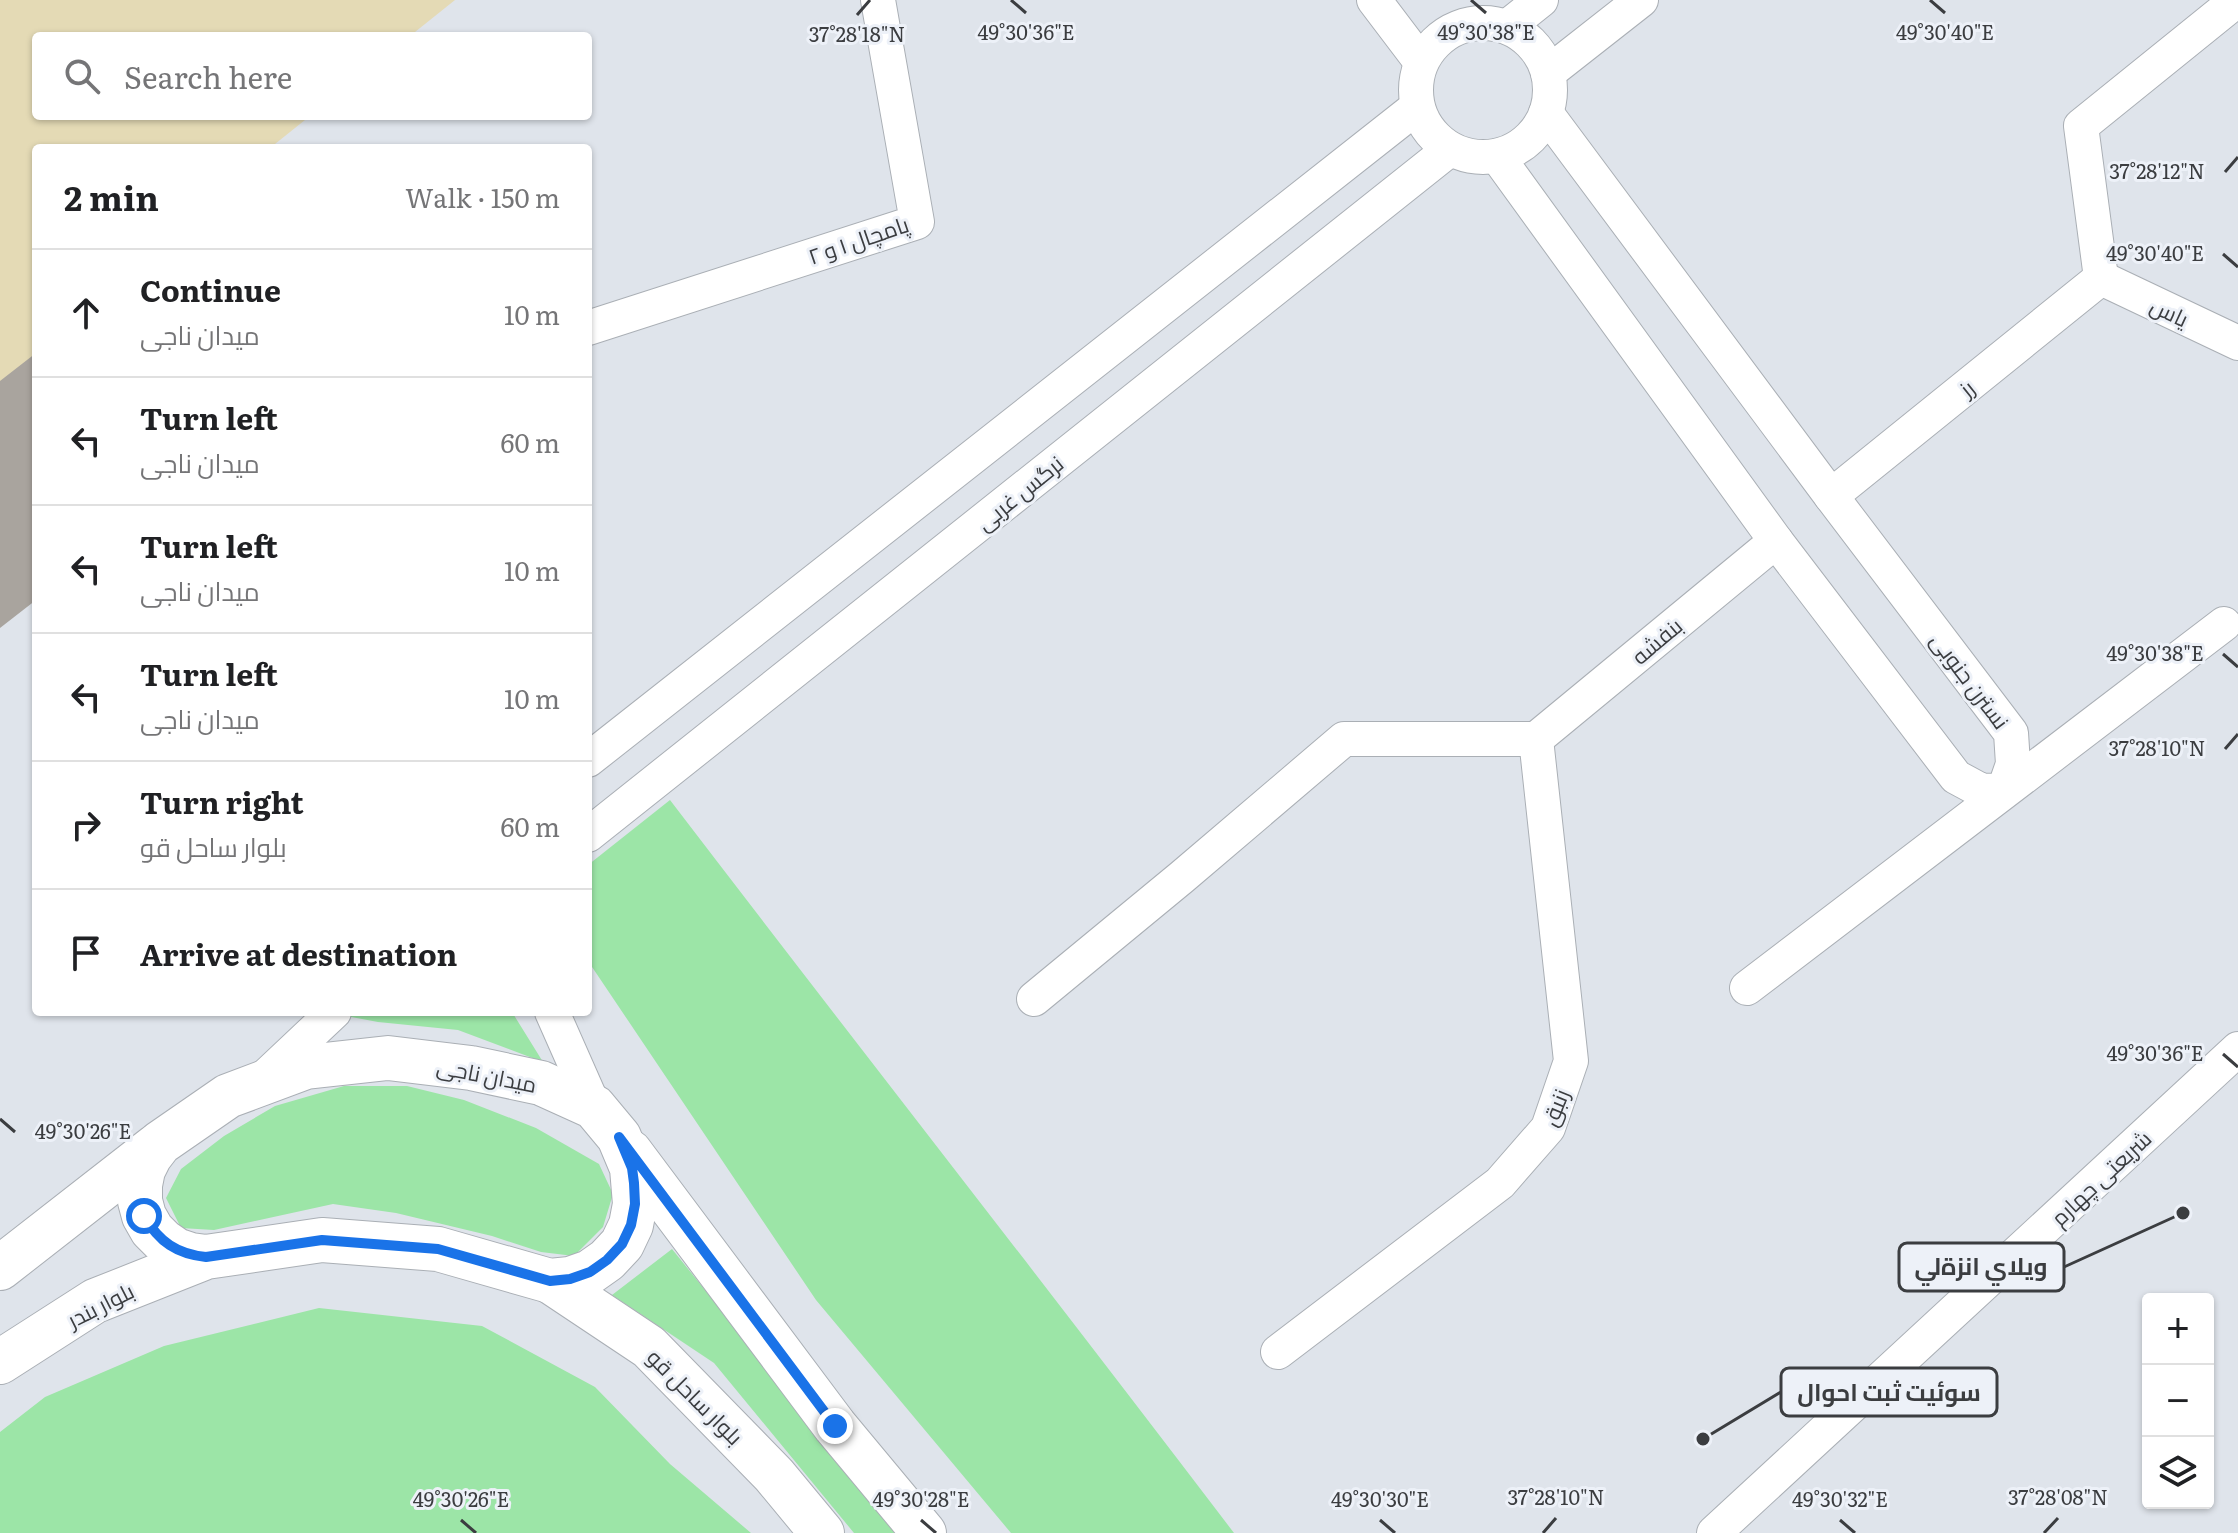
<!DOCTYPE html>
<meta charset="utf-8">
<style>
body{margin:0;font-family:Literata,Cairo,serif;background:#f2f2f2;color:#202124}
.controls{position:absolute;right:24px;bottom:24px;display:grid;overflow:hidden;border-radius:8px;box-shadow:0 2px 6px #0004}
.controls button{width:72px;height:72px;display:grid;place-items:center;padding:0;border:0;border-bottom:2px solid #e0e0e0;background:#fff;color:#202124;font:40px sans-serif}
.stop{position:absolute;width:24px;height:24px;margin:-18px;border:6px solid #1a73e8;border-radius:50%;background:#fff}
.stop.end{background:#1a73e8;border-color:#fff;box-shadow:0 2px 8px #0008}
.list{margin:0;padding:0;list-style:none}
h2{display:flex;justify-content:space-between;align-items:center;height:104px;margin:0;padding:0 32px;font-size:34px}
h2 small{font-size:26px;font-weight:400;color:#757577}
.list li{display:grid;grid-template-columns:52px 1fr auto;gap:24px;align-items:center;box-sizing:border-box;height:128px;padding:0 32px;border-top:2px solid #e0e0e0}
.list b{display:block;font-size:30px;white-space:nowrap}
.list p{margin:0;font-size:26px;white-space:nowrap;color:#757577}
.list em{font-size:26px;font-style:normal;color:#757577}
.icon{flex:none;width:44px;height:44px;fill:none;stroke:currentColor;stroke-width:2;stroke-linecap:round;stroke-linejoin:round}
.map{position:relative;flex:none;width:2238px;height:1533px;overflow:hidden}
.search{position:absolute;background:#fff;box-shadow:0 2px 6px #0004;left:32px;top:32px;width:560px;height:88px;display:flex;align-items:center;gap:20px;box-sizing:border-box;padding:0 28px;border-radius:8px;color:#757577;font-size:30px}
.panel{position:absolute;background:#fff;box-shadow:0 2px 6px #0004;left:32px;top:144px;width:560px;height:872px;border-radius:8px}
.map>svg:first-child{display:block}
.green{fill:#9ce5a7}
.sand{fill:#e4dab5}
.building{fill:#a9a49e}
.lines{fill:none;stroke-linecap:round;stroke-linejoin:round}
.street-casing{stroke:#aaafb5;stroke-width:36}
.secondary-casing{stroke:#aaafb5;stroke-width:46}
.street{stroke:#fff;stroke-width:34}
.secondary{stroke:#fff;stroke-width:44}
.route{stroke:#1a73e8;stroke-width:10}
.ticks{fill:none;stroke:#3b3d40;stroke-width:3}
.labels{text-anchor:middle;dominant-baseline:central;stroke-width:6;stroke-linejoin:round;paint-order:stroke}
.street-label{font-size:22px;fill:#3b3d40;stroke:#edf1f8}
.ticks-label{font-size:20px;text-anchor:middle;fill:#3b3d40;stroke:#edf1f8;stroke-width:6;stroke-linejoin:round;paint-order:stroke}
.leader{fill:none;stroke:#3b3d40;stroke-width:3}
.callout-dot{fill:#3b3d40;stroke:#edf1f8;stroke-width:3}
.callout{fill:#edf1f8;stroke:#3b3d40;stroke-width:3}
.callout-label{font-size:24px;text-anchor:middle;font-weight:bold;fill:#3b3d40}
</style>
<div class="map">
<svg width="2238" height="1533" viewBox="0 0 2238 1533">
<rect width="100%" height="100%" fill="#dfe4eb"/>
<g class="green">
<path d="M670,800C857,1045 1048,1288 1234,1533H1011L816,1300L588,961V865Z"/>
<path d="M350,1012H512L543,1062L458,1030L378,1022L346,1016Z"/>
<path d="M344,1086H407L464,1100L536,1128L599,1164L613,1194L603,1227L574,1256L541,1252L492,1236L396,1213L333,1204L214,1230L181,1228L166,1198L181,1169L224,1136L275,1106Z"/>
<path d="M672,1249L901,1533H854L714,1363L612,1295Z"/>
<path d="M319,1308L482,1326L595,1387L670,1464L751,1533H0V1432L45,1397L164,1346Z"/>
</g>
<path class="sand" d="M0,0H455L410,36H36V116H310L270,148H36V364L0,392Z"/>
<path class="building" d="M36,353V600L0,628V381Z"/>
<g class="lines">
<defs>
<g id="street">
<path d="M1374,0L1421,62"/>
<circle cx="1483" cy="90" r="67"/>
<path d="M1507,27L1541,0"/>
<path d="M1548,73L1641,0"/>
<path d="M1497,156L1776,541L1956,777L1982,791L2004,790L2013,764L2011,733L1831,496L1546,113"/>
<path d="M2101,278L2081,126L2237,0"/>
<path d="M2101,278L2238,343"/>
<path d="M588,328L917,222L878,0"/>
<path d="M1831,496L2101,278"/>
<path d="M1536,739L1776,541"/>
<path d="M588,760L1417,107"/>
<path d="M588,835L1450,149"/>
<path d="M1747,988L2224,624"/>
<path d="M1034,999L1182,877L1344,739H1536"/>
<path d="M552,1012L594,1107"/>
<path d="M265,1077L334,1012"/>
<path d="M1278,1352L1500,1183L1548,1128L1571,1061L1536,739"/>
<path d="M1714,1533L2238,1049"/>
</g>
<g id="secondary">
<path d="M630,1152L835,1426L924,1533"/>
<path d="M0,1268L155,1147"/>
<path d="M550,1281L649,1347L774,1475L822,1533"/>
<path d="M0,1362L95,1301L206,1257L322,1240L438,1249L550,1281L570,1279L590,1272L607,1260L622,1244L631,1225L635,1204L632,1168L619,1137L594,1107L541,1083L471,1068L388,1058L306,1067L228,1096L160,1143L150,1156L143,1170L140,1185V1201L144,1216L152,1230L163,1241L176,1250L191,1255L206,1257"/>
</g>
</defs>
<use href="#street" class="street-casing"/>
<use href="#secondary" class="secondary-casing"/>
<use href="#street" class="street"/>
<use href="#secondary" class="secondary"/>
</g>
<g class="lines">
<path class="route" d="M144,1216C159,1242 177,1254 206,1257L322,1240L438,1249L550,1281L570,1279L590,1272L607,1260L622,1244L631,1225L635,1204L634,1183L632,1168L619,1137L835,1426"/>
</g>
<path class="ticks" d="M1011,0L1026,13M1471,0L1486,13M1930,0L1945,13M857,15L870,0M2225,172L2238,157M2223,254L2238,267M2223,654L2238,667M2225,749L2238,734M2223,1054L2238,1067M0,1119L15,1132M461,1520L476,1533M921,1520L936,1533M1380,1520L1395,1533M1840,1520L1855,1533M1543,1533L1556,1518M2044,1533L2058,1518"/>
<g class="labels">
<g class="street-label">
<text transform="translate(858 239) rotate(-19)">پامچال ۱ و ۲</text>
<text transform="translate(2170 311) rotate(25)">یاس</text>
<text transform="translate(1966 387) rotate(-39)">رز</text>
<text transform="translate(1019 492) rotate(-39)">نرگس غربی</text>
<text transform="translate(1656 640) rotate(-40)">بنفشه</text>
<text transform="translate(1971 680) rotate(53)">نسترن جنوبی</text>
<text transform="translate(487 1074) rotate(11)">میدان ناجی</text>
<text transform="translate(1554 1107) rotate(-68)">زنبق</text>
<text transform="translate(2100 1177) rotate(-43)">شریعتی چهارم</text>
<text transform="translate(100 1304) rotate(-27)">بلوار بندر</text>
<text transform="translate(696 1396) rotate(45)">بلوار ساحل قو</text>
</g>
</g>
<g class="ticks-label">
<text x="1945" y="40">49°30'40"E</text>
<text x="1026" y="40">49°30'36"E</text>
<text x="1486" y="40">49°30'38"E</text>
<text x="857" y="42">37°28'18"N</text>
<text x="2157" y="179">37°28'12"N</text>
<text x="2155" y="261">49°30'40"E</text>
<text x="2155" y="661">49°30'38"E</text>
<text x="2157" y="756">37°28'10"N</text>
<text x="2155" y="1061">49°30'36"E</text>
<text x="83" y="1139">49°30'26"E</text>
<text x="1556" y="1505">37°28'10"N</text>
<text x="2058" y="1505">37°28'08"N</text>
<text x="461" y="1507">49°30'26"E</text>
<text x="921" y="1507">49°30'28"E</text>
<text x="1380" y="1507">49°30'30"E</text>
<text x="1840" y="1507">49°30'32"E</text>
</g>
<path class="leader" d="M2183 1213L2064 1267M1703 1439L1781 1392"/>
<g class="callout-dot">
<circle cx="2183" cy="1213" r="8"/>
<circle cx="1703" cy="1439" r="8"/>
</g>
<g class="callout">
<rect x="1899" y="1243" width="165" height="48" rx="8"/>
<rect x="1781" y="1368" width="216" height="48" rx="8"/>
</g>
<g class="callout-label">
<text x="1981" y="1275">ويلاي انزةلي</text>
<text x="1889" y="1401">سوئیت ثبت احوال</text>
</g>
</svg>
<div class="controls">
<button>+</button>
<button>−</button>
<button><svg class="icon" aria-label="layers" viewBox="0 0 24 24"><path d="M12 4l9 5-9 5-9-5zM3 14l9 5 9-5"/></svg></button>
</div>
<div class="stop" style="left:144px;top:1216px"></div>
<div class="stop end" style="left:835px;top:1426px"></div>
<div class="search"><svg class="icon" aria-label="search" viewBox="0 0 24 24"><circle cx="10" cy="10" r="6"/><path d="M15 15l6 6"/></svg>Search here</div>
<section class="panel">
<h2>2 min<small>Walk · 150 m</small></h2>
<ul class="list">
<li><svg class="icon" aria-label="ahead" viewBox="0 0 24 24"><path d="M12 20V5M6 11l6-6 6 6"/></svg><div><b>Continue</b><p>میدان ناجی</p></div><em>10 m</em></li>
<li><svg class="icon" aria-label="left" viewBox="0 0 24 24"><path d="M17 20v-9H6M10 6l-5 5 5 5"/></svg><div><b>Turn left</b><p>میدان ناجی</p></div><em>60 m</em></li>
<li><svg class="icon" aria-label="left" viewBox="0 0 24 24"><path d="M17 20v-9H6M10 6l-5 5 5 5"/></svg><div><b>Turn left</b><p>میدان ناجی</p></div><em>10 m</em></li>
<li><svg class="icon" aria-label="left" viewBox="0 0 24 24"><path d="M17 20v-9H6M10 6l-5 5 5 5"/></svg><div><b>Turn left</b><p>میدان ناجی</p></div><em>10 m</em></li>
<li><svg class="icon" aria-label="right" viewBox="0 0 24 24"><path d="M7 20v-9h11M14 6l5 5-5 5"/></svg><div><b>Turn right</b><p>بلوار ساحل قو</p></div><em>60 m</em></li>
<li><svg class="icon" aria-label="arrive" viewBox="0 0 24 24"><path d="M6 21V4h12l-3 4 3 4H6"/></svg><div><b>Arrive at destination</b></div></li>
</ul>
</section>
</div>
